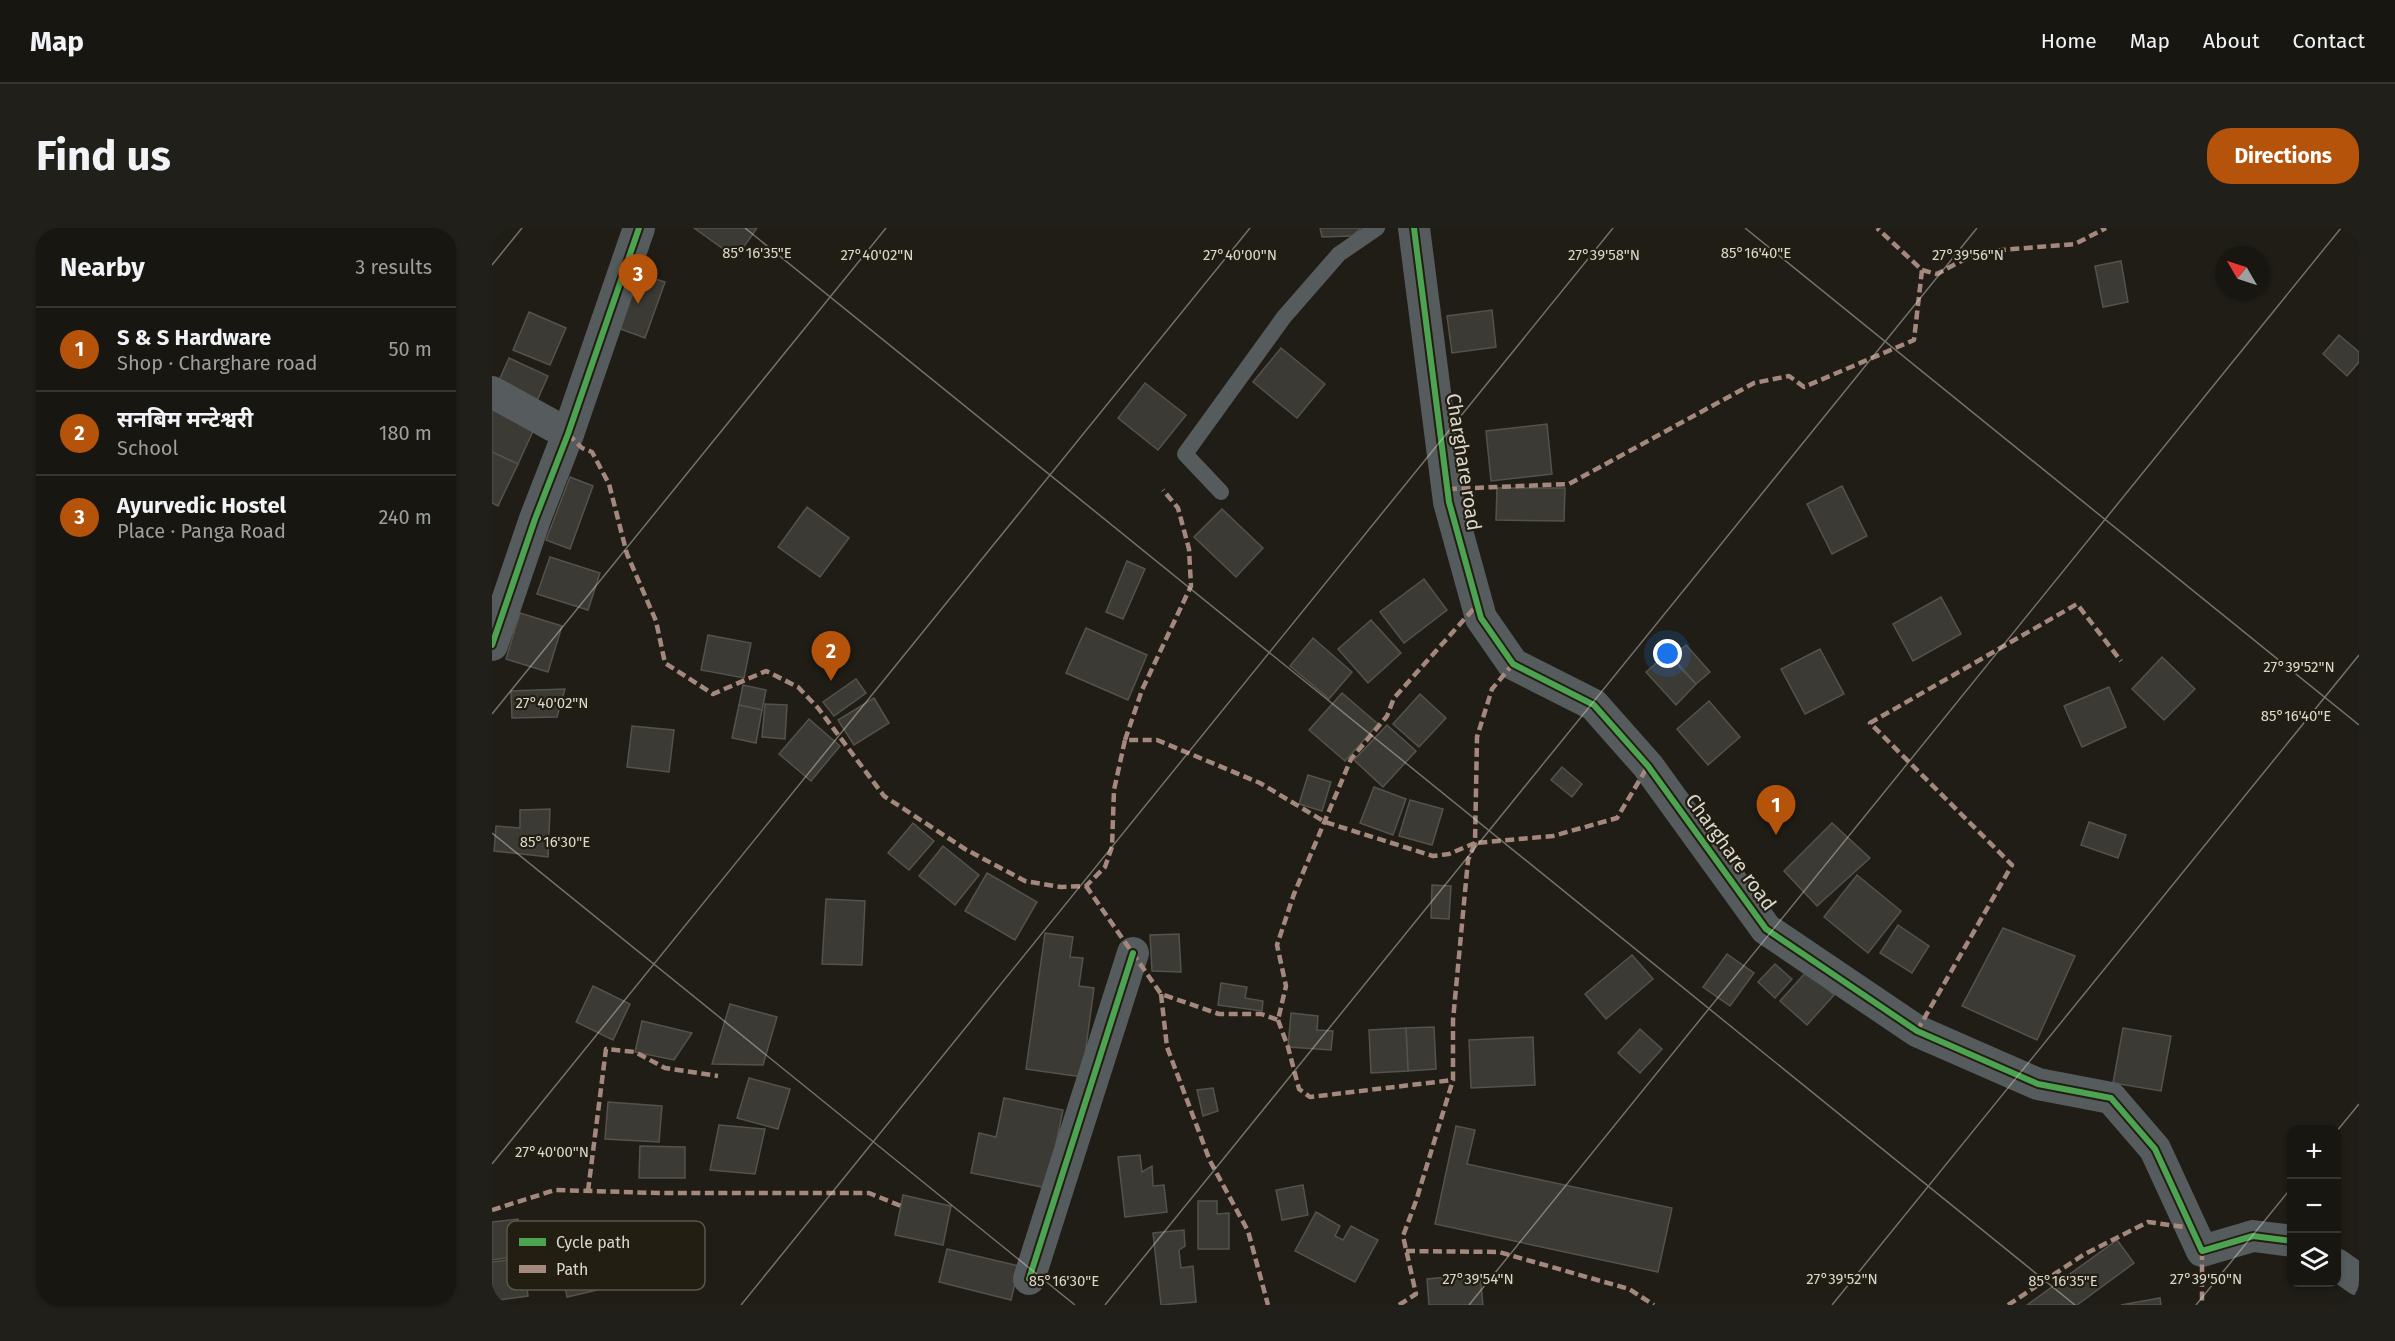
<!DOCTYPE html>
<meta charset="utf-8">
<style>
body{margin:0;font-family:"Fira Sans","Noto Sans Devanagari",sans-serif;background:#201f19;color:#f1f3f6}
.controls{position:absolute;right:18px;bottom:18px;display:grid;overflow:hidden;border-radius:12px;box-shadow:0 2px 4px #0004}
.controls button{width:54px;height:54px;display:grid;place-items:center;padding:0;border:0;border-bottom:2px solid #363530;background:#171610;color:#f1f3f6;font:30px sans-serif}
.compass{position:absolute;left:1723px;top:18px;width:54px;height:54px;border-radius:50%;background:#171610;box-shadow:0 2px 4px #0004;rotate:309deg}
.you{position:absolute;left:1176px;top:426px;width:21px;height:21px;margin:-15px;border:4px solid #fff;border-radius:50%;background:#1a73e8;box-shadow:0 0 0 9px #1a73e833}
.badge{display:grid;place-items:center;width:39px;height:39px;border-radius:50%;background:#b45309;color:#fff;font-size:20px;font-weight:700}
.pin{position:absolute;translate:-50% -50px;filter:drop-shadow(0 2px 3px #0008)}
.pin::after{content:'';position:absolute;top:32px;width:21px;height:18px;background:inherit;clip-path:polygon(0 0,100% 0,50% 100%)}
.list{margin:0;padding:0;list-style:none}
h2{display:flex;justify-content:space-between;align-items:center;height:78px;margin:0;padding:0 24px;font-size:26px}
h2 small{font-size:20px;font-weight:400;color:#9e9f9f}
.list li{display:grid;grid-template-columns:39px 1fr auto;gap:18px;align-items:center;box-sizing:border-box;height:84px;padding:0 24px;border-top:2px solid #363530}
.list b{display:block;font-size:22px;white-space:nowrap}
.list p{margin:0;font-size:20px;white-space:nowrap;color:#9e9f9f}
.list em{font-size:20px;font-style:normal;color:#9e9f9f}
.icon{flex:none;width:33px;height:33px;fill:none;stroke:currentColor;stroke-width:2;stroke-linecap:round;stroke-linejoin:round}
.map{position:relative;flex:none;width:1867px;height:1077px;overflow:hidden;border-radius:24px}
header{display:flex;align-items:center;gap:36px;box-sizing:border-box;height:84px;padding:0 30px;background:#171610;border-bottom:2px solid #363530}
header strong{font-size:28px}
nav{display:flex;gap:33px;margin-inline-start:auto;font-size:21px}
.intro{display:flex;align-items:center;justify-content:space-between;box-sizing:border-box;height:144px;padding:0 36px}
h1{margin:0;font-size:42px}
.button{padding:15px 27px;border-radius:24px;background:#b45309;color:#fff;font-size:21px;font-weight:700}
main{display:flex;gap:36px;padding:0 36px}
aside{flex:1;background:#171610;border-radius:24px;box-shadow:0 2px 4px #0004}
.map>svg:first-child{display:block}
.building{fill:#3c3a34;stroke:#54524b;stroke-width:1.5}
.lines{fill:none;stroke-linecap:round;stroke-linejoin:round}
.lane{stroke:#565c5d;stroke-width:16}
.street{stroke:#565c5d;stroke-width:32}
.quiet{stroke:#a5887d;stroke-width:4.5;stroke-dasharray:9 4.5;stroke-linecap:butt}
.cycleway-casing{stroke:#231e12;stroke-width:10}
.cycleway{stroke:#4ca352;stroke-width:6}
.ticks{fill:none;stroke:#dad7ce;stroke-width:1.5;stroke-opacity:0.45}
.labels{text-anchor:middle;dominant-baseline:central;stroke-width:4.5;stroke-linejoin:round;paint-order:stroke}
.street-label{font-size:20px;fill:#dad7ce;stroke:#231e12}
.key{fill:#231e12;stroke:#5a564a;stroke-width:1.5}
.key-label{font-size:16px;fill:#dad7ce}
.ticks-label{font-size:15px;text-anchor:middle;fill:#dad7ce;stroke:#231e12;stroke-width:4.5;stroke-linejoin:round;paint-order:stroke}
</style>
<header>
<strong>Map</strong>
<nav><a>Home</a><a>Map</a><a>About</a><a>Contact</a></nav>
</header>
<div class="intro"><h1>Find us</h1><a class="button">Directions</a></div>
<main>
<aside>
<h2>Nearby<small>3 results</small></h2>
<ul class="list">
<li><span class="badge">1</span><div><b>S &amp; S Hardware</b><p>Shop · Charghare road</p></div><em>50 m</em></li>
<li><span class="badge">2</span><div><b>सनबिम मन्टेश्वरी</b><p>School</p></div><em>180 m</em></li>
<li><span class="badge">3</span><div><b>Ayurvedic Hostel</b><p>Place · Panga Road</p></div><em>240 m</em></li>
</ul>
</aside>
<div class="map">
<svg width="1867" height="1077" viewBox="0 0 1867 1077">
<rect width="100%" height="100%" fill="#1f1d16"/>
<g class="building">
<path d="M202,0H265L244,30Z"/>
<path d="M828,0H869L860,8L830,9Z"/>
<path d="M1629,33L1636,74L1611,79L1603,38Z"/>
<path d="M141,44L173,54L153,110L118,97Z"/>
<path d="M1000,82L1004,119L960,125L955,88Z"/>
<path d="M37,84L74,100L58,137L21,122Z"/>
<path d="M1847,107L1867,124V134L1855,148L1831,126Z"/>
<path d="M789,120L833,156L805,190L761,154Z"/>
<path d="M17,130L56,148L44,175L5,157Z"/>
<path d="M653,155L694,187L666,222L626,190Z"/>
<path d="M0,171L46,192L26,236L0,224Z"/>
<path d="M1055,196L1060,246L999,253L994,203Z"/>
<path d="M0,224L26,236L6,278L0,275Z"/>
<path d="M78,249L101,258L78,321L54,312Z"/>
<path d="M1350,258L1375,308L1340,326L1315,276Z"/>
<path d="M1005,260H1073L1072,293L1004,292Z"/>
<path d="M315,279L357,310L328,349L286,319Z"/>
<path d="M730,281L771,320L744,349L702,309Z"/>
<path d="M58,329L108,345L96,382L45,366Z"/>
<path d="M635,333L653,341L631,391L614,384Z"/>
<path d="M932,351L955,382L912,415L888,384Z"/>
<path d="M1449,369L1469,406L1421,433L1401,396Z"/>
<path d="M28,385L70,398L56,444L14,431Z"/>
<path d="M879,392L909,425L876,455L846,421Z"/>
<path d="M594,400L655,427L636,472L574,445Z"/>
<path d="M216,407L259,415L252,450L209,442Z"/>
<path d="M821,410L860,444L837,471L798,438Z"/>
<path d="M1194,417L1218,444L1204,456L1180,429Z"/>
<path d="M1328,421L1352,466L1313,486L1289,441Z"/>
<path d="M1175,426L1204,456L1184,477L1154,444Z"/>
<path d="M1670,429L1703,461L1672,492L1640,461Z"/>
<path d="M364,451L374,465L342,488L331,474Z"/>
<path d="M251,457L274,462L270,482L247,477Z"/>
<path d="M1617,459L1634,499L1590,519L1572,478Z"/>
<path d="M73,461L65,489L20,490L19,463Z"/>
<path d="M850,465L886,496L853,533L817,502Z"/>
<path d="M928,466L954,490L927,519L901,496Z"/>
<path d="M382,470L397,495L362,517L346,492Z"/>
<path d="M1217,473L1248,509L1216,537L1185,501Z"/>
<path d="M273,476L295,477L293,511L270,509Z"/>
<path d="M247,477L270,482L264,515L240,510Z"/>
<path d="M317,491L348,518L319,553L287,526Z"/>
<path d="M895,497L924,523L891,559L862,532Z"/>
<path d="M140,498L182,502L177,544L135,539Z"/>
<path d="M1070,539L1090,556L1080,569L1059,552Z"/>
<path d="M816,547L839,554L830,583L807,576Z"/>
<path d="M882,559L914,571L901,607L868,595Z"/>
<path d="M918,572L951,581L940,617L907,608Z"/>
<path d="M58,581L56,629L2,623L4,598L28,600V582Z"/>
<path d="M1597,594L1634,607L1626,630L1589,617Z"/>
<path d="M421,595L442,613L417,642L396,625Z"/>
<path d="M1340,595L1378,630L1325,678L1292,643Z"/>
<path d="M451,618L487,647L463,677L427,648Z"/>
<path d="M495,645L545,674L523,712L473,683Z"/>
<path d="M1365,647L1409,683L1376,725L1332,689Z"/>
<path d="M940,657L959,658L957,691L939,690Z"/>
<path d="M334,671L373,673L370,737L330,736Z"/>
<path d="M1406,697L1437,718L1420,745L1388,725Z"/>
<path d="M1511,700L1583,728L1545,812L1470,778Z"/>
<path d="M553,705L581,709L578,729L591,730L587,758L602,760L590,849L534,841Z"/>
<path d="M687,706L689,744L660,743L658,707Z"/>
<path d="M1235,726L1262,745L1238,778L1211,759Z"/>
<path d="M1140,727L1161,751L1114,791L1093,766Z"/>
<path d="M1283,736L1300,751L1283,770L1266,754Z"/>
<path d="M1315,743L1342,767L1315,797L1288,773Z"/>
<path d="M729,755L755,759L753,770L771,773L770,783L726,777Z"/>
<path d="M101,758L138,776L121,812L84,794Z"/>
<path d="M238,776L285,789L271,837L220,836Z"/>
<path d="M799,785L826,788L825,802L841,803L839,822L796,819Z"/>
<path d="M150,793L200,805L182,832L143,824Z"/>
<path d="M942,799L944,841L916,843L914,800Z"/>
<path d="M914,800L916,843L879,845L877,802Z"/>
<path d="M1631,800L1679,808L1669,863L1621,855Z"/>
<path d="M1148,801L1170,821L1148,845L1126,825Z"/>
<path d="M1041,809L1043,857L979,860L977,812Z"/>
<path d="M257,850L298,861L286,901L245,890Z"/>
<path d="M721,860L726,883L711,888L705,862Z"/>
<path d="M512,870L571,882L555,960L479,945L487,905L504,909Z"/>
<path d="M116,874L170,878L167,914L113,911Z"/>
<path d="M227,897L273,901L263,946L218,942Z"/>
<path d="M964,898L983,902L975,936L1180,980L1166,1044L943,996Z"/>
<path d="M148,918L193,919V950H147Z"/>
<path d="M648,927L650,944L660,938L661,958L672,957L675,984L633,989L626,929Z"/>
<path d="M811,957L816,987L790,992L784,962Z"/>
<path d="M411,967L459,978L451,1017L403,1007Z"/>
<path d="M706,973H725V986L737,985V1021H706Z"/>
<path d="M824,984L848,998L843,1008L851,1012L859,998L886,1012L863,1054L803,1023Z"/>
<path d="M26,991L32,1027L0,1032V994Z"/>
<path d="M692,1002L693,1018L687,1022L689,1040L701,1038L704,1074L669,1077L661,1005Z"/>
<path d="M1625,1012L1642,1035L1585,1077H1535Z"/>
<path d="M119,1020L127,1057L75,1069L68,1032Z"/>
<path d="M455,1021L527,1038L519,1072L447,1054Z"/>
<path d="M31,1030L36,1068L0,1073V1034Z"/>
<path d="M988,1046L991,1077H937L935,1051Z"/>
<path d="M1668,1070L1669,1077H1629Z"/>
</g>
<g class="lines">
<path class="lane" d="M729,264L693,226L792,89L847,26L885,0"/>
<g class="street">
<path d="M922,0L957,274L989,390L1021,436L1102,477L1156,538L1274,701L1425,803L1546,856L1619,870L1663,921L1710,1023L1761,1008L1800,1013"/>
<path d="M0,164L76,206"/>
<path d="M0,417L43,291L76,206L147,0"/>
<path d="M1844,1036L1867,1052"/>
<path d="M537,1051L641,725"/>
</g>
<g class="quiet">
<path d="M1430,42L1445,46L1486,24L1583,16L1614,0"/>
<path d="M76,206L90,220L100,224L117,256L135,326L164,393L173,435L221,466L274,443L306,459L326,480L392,568L473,621L533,653L569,659L594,658L613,639L620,619L622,562L633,512H665L768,555L833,594L941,628L957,626L983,615L985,509L1000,461L1021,436"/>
<path d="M956,261L1077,256L1262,155L1297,148L1312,159L1422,112L1430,42L1385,0"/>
<path d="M633,512L650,462L699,358L697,321L686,280L671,262"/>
<path d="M594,658L669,766L727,786H769L786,792L794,758L785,717L802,666L859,531L895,488L902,470L985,377"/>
<path d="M669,766L675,819L718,933L756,1003L776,1077"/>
<path d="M786,792L796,819L807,861L818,869L961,852"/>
<path d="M1425,803L1520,637L1378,495L1585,376L1629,433"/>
<path d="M96,963L114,821L143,824L173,840L226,848"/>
<path d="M0,982L63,962L167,965H377L409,978"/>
<path d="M914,1023L1007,1024L1137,1061L1162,1077"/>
<path d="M1710,1023V1077"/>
<path d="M907,1077L924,1066L911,1008L924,973L961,852V792L976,632L983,615L1061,608L1125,590L1156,538"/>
<path d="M1516,1077L1591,1027L1656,994L1699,1000"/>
</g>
<defs>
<g id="cycleway">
<path d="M922,0L957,274L989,390L1021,436L1102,477L1156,538L1274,701L1425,803L1546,856L1619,870L1663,921L1710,1023L1761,1008L1800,1013"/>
<path d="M0,417L43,291L76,206L147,0"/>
<path d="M537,1051L641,725"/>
</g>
</defs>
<use href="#cycleway" class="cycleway-casing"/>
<use href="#cycleway" class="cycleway"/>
</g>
<path class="ticks" d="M253,0L1583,1077M1253,0L1867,497M0,37L30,0M0,486L394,0M0,605L583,1077M1844,904L1867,876M0,936L758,0M249,1077L1121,0M613,1077L1485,0M977,1077L1849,0M1340,1077L1867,427M1704,1077L1800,959"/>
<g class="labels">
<g class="street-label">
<text transform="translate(972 234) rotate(81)">Charghare road</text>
<text transform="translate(1239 624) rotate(54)">Charghare road</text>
</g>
</g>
<rect x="15" y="993" width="198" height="69" rx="9" class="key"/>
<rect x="27" y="1010" width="27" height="8" fill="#4ca352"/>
<rect x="27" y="1037" width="27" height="8" fill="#a5887d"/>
<g class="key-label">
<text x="64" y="1020">Cycle path</text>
<text x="64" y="1047">Path</text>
</g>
<g class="ticks-label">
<text x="265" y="30">85°16'35"E</text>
<text x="1264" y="30">85°16'40"E</text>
<text x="385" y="32">27°40'02"N</text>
<text x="748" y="32">27°40'00"N</text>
<text x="1112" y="32">27°39'58"N</text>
<text x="1476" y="32">27°39'56"N</text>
<text x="1807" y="444">27°39'52"N</text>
<text x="60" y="480">27°40'02"N</text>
<text x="1804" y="493">85°16'40"E</text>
<text x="63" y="619">85°16'30"E</text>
<text x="60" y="929">27°40'00"N</text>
<text x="986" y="1056">27°39'54"N</text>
<text x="1350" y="1056">27°39'52"N</text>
<text x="1714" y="1056">27°39'50"N</text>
<text x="572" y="1058">85°16'30"E</text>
<text x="1571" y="1058">85°16'35"E</text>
</g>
</svg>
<div class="controls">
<button>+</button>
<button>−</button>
<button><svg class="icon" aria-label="layers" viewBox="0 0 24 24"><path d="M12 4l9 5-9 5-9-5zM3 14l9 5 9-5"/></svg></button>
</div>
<svg class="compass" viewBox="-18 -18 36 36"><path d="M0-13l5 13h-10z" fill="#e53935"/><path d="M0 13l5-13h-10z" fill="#9e9f9f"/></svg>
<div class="you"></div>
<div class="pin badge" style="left:1284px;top:607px">1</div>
<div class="pin badge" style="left:339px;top:453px">2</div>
<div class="pin badge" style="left:146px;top:76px">3</div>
</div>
</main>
